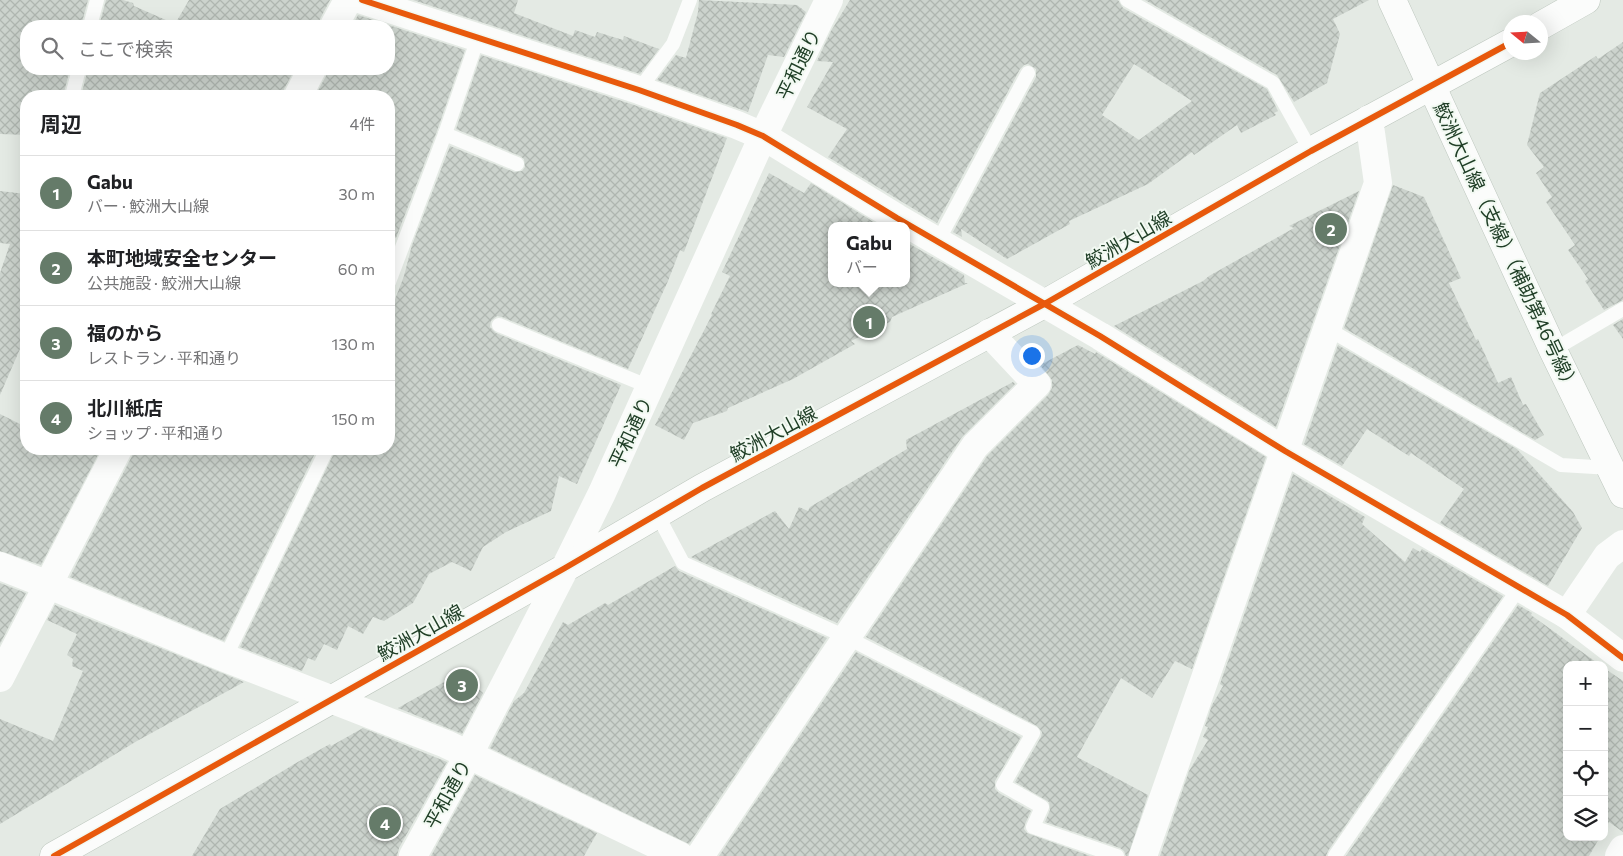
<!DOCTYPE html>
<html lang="ja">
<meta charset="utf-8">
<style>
body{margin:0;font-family:Commissioner,"Noto Sans JP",sans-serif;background:#f6f6f6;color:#202124}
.controls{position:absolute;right:15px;bottom:15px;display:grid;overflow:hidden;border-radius:10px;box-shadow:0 5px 20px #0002}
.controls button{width:45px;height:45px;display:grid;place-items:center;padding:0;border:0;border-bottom:1px solid #e0e0e0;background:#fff;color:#202124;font:25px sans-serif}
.compass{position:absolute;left:1503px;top:15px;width:45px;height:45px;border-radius:50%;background:#fff;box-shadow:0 5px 20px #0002;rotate:288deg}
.you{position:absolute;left:1031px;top:355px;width:18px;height:18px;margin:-12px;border:4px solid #fff;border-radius:50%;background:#1a73e8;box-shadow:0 0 0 8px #1a73e833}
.badge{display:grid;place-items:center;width:32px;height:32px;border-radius:50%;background:#657b69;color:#fff;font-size:16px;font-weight:700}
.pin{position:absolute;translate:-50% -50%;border:2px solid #fff;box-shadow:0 1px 5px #0006}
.popup{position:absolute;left:828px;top:222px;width:82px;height:65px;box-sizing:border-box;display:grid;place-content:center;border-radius:10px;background:#fff;filter:drop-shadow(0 1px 4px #0005);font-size:16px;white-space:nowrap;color:#757577}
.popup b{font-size:19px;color:#202124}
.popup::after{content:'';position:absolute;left:50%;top:100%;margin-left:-10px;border:10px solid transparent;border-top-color:#fff}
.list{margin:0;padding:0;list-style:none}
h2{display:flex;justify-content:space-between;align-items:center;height:65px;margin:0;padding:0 20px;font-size:21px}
h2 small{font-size:16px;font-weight:400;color:#757577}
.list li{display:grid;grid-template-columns:32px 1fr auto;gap:15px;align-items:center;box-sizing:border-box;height:75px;padding:0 20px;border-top:1px solid #e0e0e0}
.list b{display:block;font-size:19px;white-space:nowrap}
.list p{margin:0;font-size:16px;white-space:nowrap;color:#757577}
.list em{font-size:16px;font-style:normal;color:#757577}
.icon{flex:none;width:28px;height:28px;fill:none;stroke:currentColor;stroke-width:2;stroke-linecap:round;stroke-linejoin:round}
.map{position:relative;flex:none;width:1623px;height:856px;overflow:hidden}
.search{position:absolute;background:#fff;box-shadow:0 5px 20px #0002;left:20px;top:20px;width:375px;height:55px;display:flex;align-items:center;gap:12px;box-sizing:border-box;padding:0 18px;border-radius:20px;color:#757577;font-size:19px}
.panel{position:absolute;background:#fff;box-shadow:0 5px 20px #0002;left:20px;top:90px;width:375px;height:365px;border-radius:20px}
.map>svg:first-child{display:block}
.building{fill:url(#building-cross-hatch);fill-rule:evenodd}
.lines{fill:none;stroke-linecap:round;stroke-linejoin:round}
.secondary-casing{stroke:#bdc7be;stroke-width:29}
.service{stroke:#fbfcfb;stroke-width:14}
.minor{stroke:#fbfcfb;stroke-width:28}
.secondary{stroke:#fbfcfb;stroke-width:28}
.cycleway-casing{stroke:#f2f9f2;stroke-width:9}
.cycleway{stroke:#e8590c;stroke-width:6}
.labels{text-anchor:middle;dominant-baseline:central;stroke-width:4;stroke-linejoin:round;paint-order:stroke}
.street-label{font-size:19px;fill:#203f27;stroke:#f2f9f2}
</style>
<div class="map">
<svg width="1623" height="856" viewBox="0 0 1623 856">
<defs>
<pattern id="building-cross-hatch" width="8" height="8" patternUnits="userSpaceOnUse" patternTransform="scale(1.25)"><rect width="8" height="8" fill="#ccd3cd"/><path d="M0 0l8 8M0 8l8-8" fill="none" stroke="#afb6b0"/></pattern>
</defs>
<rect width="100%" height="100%" fill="#e4eae4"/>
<g class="building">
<path d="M0,0H88L81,26H26V69H70L63,96H26V135L0,134Z"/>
<path d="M106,0H123L133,3L134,6L175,24L189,0H330L320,19L318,26H99Z"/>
<path d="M413,0H518L514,13L573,36L575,30L595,37L597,32L623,40L624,36L659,49L640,74Z"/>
<path d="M699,0L797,5L806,12L784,57L768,55L748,112L657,80L676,55L686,58L698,12Z"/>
<path d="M850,0H1118L1123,8L1267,89L1278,111L1274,113L1276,115L1241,133L1237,125L1194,155L1192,152L1148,184L1069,221L1070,224L1007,259L961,229L962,237L953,232L1036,77V69L1028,64L1024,65L1020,69L937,223L828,157L847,129L807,107L833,62L817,61L831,31ZM1134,64L1192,101L1139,140L1102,115Z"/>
<path d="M1145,0H1369L1333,19L1340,34L1327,83L1294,102L1277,75Z"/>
<path d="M358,15L465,50L437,131L396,238L389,234V96H315L326,76L328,69H389V26H352Z"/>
<path d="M1623,42V300L1604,310L1585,281L1588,279L1568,250L1575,245L1546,202L1552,197L1536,173L1544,167L1527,145L1540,93L1596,56L1598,59Z"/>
<path d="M481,55L634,105L727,138L684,252L680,250L668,281L628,369L502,317L497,316L491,321L490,327L496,333L621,385L577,484L559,476L551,511L506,532L483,547L471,571L452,562L429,574L413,603L384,621L373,617L363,634L348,626L337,650L324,644L315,661L308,658L302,671L240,647L336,449H389V315L404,276L412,245L450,146L514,172L522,171L525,167L524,159L520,156L456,129Z"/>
<path d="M88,69H295L284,89L282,96H81Z"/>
<path d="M769,173L804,193L811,183L880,226H832V283H906V242L964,275L965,283H968L892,317L890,322L851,341L855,344L793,379L728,408L727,411L693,423L684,440L655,425L712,315L711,314L730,276L722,272Z"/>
<path d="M1393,185L1424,197L1461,278L1449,283L1476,340L1478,339L1498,383L1511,377L1523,405L1526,404L1544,435L1535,440L1344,328Z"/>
<path d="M0,191L26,194V335L0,395V273L10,244L0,243Z"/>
<path d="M1359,191L1276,427L1114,326L1203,281L1209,276L1294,228L1289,226Z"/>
<path d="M1623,319V339L1613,325Z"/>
<path d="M1078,345L1095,354L1096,352L1266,457L1192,669L1175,661L1152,698L1121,678L1077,757L1148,795L1128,856H1126L1124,851L1120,848L1045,822L1050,810L1049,802L1015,782L1041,737L1042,732L1037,726L866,637L987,456L1048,395L1052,388V380L1040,365Z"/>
<path d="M1338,345L1517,449L1573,512L1582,528L1548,586L1440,523L1464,489L1411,453L1409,456L1367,429L1342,466L1304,444Z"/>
<path d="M1013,382L1015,384L962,437L837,623L691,557L775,511L789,529L799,507L808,511L810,507L907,449L906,440Z"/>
<path d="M0,414L26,427V449H101L41,565L0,551Z"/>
<path d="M134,449H317L224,641L70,577L132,456Z"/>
<path d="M1293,474L1365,517L1362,524L1405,562L1413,548L1420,552L1422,549L1503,596L1328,851L1326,856H1160L1189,771L1208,740L1203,737L1208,727L1205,726L1212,705L1223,686L1220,684Z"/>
<path d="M675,566L679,571L827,638L689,844L490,748L514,701L524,693L563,622L568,625L605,603L608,605Z"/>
<path d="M0,583L26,593L0,644Z"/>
<path d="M55,605L244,682L137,741L0,824V719L53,741L83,671L72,666L73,659L67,655L77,634L47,620Z"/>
<path d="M1518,605L1532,613L1531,615L1600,665H1567V837H1600L1589,856H1346Z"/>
<path d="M856,652L1021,737L995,781V789L999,793L1031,811L1025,824L1024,829L1027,833L1090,856H719Z"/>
<path d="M1604,668L1623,681V832L1609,822L1604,831Z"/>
<path d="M460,673L483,693L462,734L398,708Z"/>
<path d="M363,728L447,762L399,848L397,856H192L220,809L296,763L330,744L331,746Z"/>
<path d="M475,775L597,833L584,856H431Z"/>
</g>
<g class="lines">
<defs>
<g id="secondary">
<path d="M1392,0L1553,350L1623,494"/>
<path d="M1540,26L1586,0"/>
<path d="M54,856L565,568L702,488L1046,303L1311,151L1510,43"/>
</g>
</defs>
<use href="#secondary" class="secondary-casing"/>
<g class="service">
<path d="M1127,0L1273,83L1311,151"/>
<path d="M90,26L97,0"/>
<path d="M639,90L673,44L690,0"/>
<path d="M72,96L79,69"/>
<path d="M445,134L517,164"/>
<path d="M938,241L1028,73"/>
<path d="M389,282L445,134L478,38"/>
<path d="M499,325L650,387"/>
<path d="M1328,329L1561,465L1611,468"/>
<path d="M1553,350L1623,309"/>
<path d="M657,514L683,563L846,637L1033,733L1003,785L1042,807L1033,827L1117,856"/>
<path d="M225,658L327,449"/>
<path d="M1335,856L1519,588"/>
</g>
<g class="minor">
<path d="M362,0L639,90L737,125L763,136L897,218L1100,336L1285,451L1567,615L1623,658"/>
<path d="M334,26L348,0"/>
<path d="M298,96L312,69"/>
<path d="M0,566L61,590L225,658L446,744L680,856"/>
<path d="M1567,615L1607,556L1623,544"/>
<path d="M0,678L118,449"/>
<path d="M413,856L469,754L565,568L602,493L763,136L829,0"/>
<path d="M700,856L975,446L1037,384L989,333"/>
<path d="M1143,856L1378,183L1369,119"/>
<path d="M1619,856L1623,849"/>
</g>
<use href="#secondary" class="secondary"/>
<defs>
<g id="cycleway">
<path d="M362,0L639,90L737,125L763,136L897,218L1100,336L1285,451L1567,615L1623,658"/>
<path d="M54,856L565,568L702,488L1046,303L1311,151L1510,43"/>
</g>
</defs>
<use href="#cycleway" class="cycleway-casing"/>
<use href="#cycleway" class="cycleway"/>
</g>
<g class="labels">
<g class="street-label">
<text transform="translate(798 64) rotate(-64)">平和通り</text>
<text transform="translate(1128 239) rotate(-30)">鮫洲大山線</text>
<text transform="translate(1507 247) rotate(65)">鮫洲大山線（支線）（補助第46号線）</text>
<text transform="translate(630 432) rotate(-65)">平和通り</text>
<text transform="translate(773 433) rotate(-28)">鮫洲大山線</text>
<text transform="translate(420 632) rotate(-29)">鮫洲大山線</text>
<text transform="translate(447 794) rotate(-61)">平和通り</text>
</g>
</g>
</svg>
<div class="controls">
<button>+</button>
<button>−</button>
<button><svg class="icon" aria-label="locate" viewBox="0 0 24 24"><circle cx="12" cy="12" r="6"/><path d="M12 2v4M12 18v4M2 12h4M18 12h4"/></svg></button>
<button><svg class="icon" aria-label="layers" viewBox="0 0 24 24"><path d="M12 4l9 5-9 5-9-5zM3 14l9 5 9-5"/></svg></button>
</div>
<svg class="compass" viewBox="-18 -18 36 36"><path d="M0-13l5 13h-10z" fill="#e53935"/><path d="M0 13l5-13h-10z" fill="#757577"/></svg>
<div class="you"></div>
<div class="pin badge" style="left:869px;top:322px">1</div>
<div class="popup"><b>Gabu</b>バー</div>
<div class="pin badge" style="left:1331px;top:229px">2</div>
<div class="pin badge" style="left:462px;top:685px">3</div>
<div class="pin badge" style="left:385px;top:823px">4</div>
<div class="search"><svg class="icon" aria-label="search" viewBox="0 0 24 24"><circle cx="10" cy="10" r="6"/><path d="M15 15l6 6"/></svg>ここで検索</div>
<section class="panel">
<h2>周辺<small>4件</small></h2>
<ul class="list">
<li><span class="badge">1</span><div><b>Gabu</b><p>バー · 鮫洲大山線</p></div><em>30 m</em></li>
<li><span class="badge">2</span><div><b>本町地域安全センター</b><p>公共施設 · 鮫洲大山線</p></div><em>60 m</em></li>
<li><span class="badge">3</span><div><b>福のから</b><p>レストラン · 平和通り</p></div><em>130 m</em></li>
<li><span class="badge">4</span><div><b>北川紙店</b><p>ショップ · 平和通り</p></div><em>150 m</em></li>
</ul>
</section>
</div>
